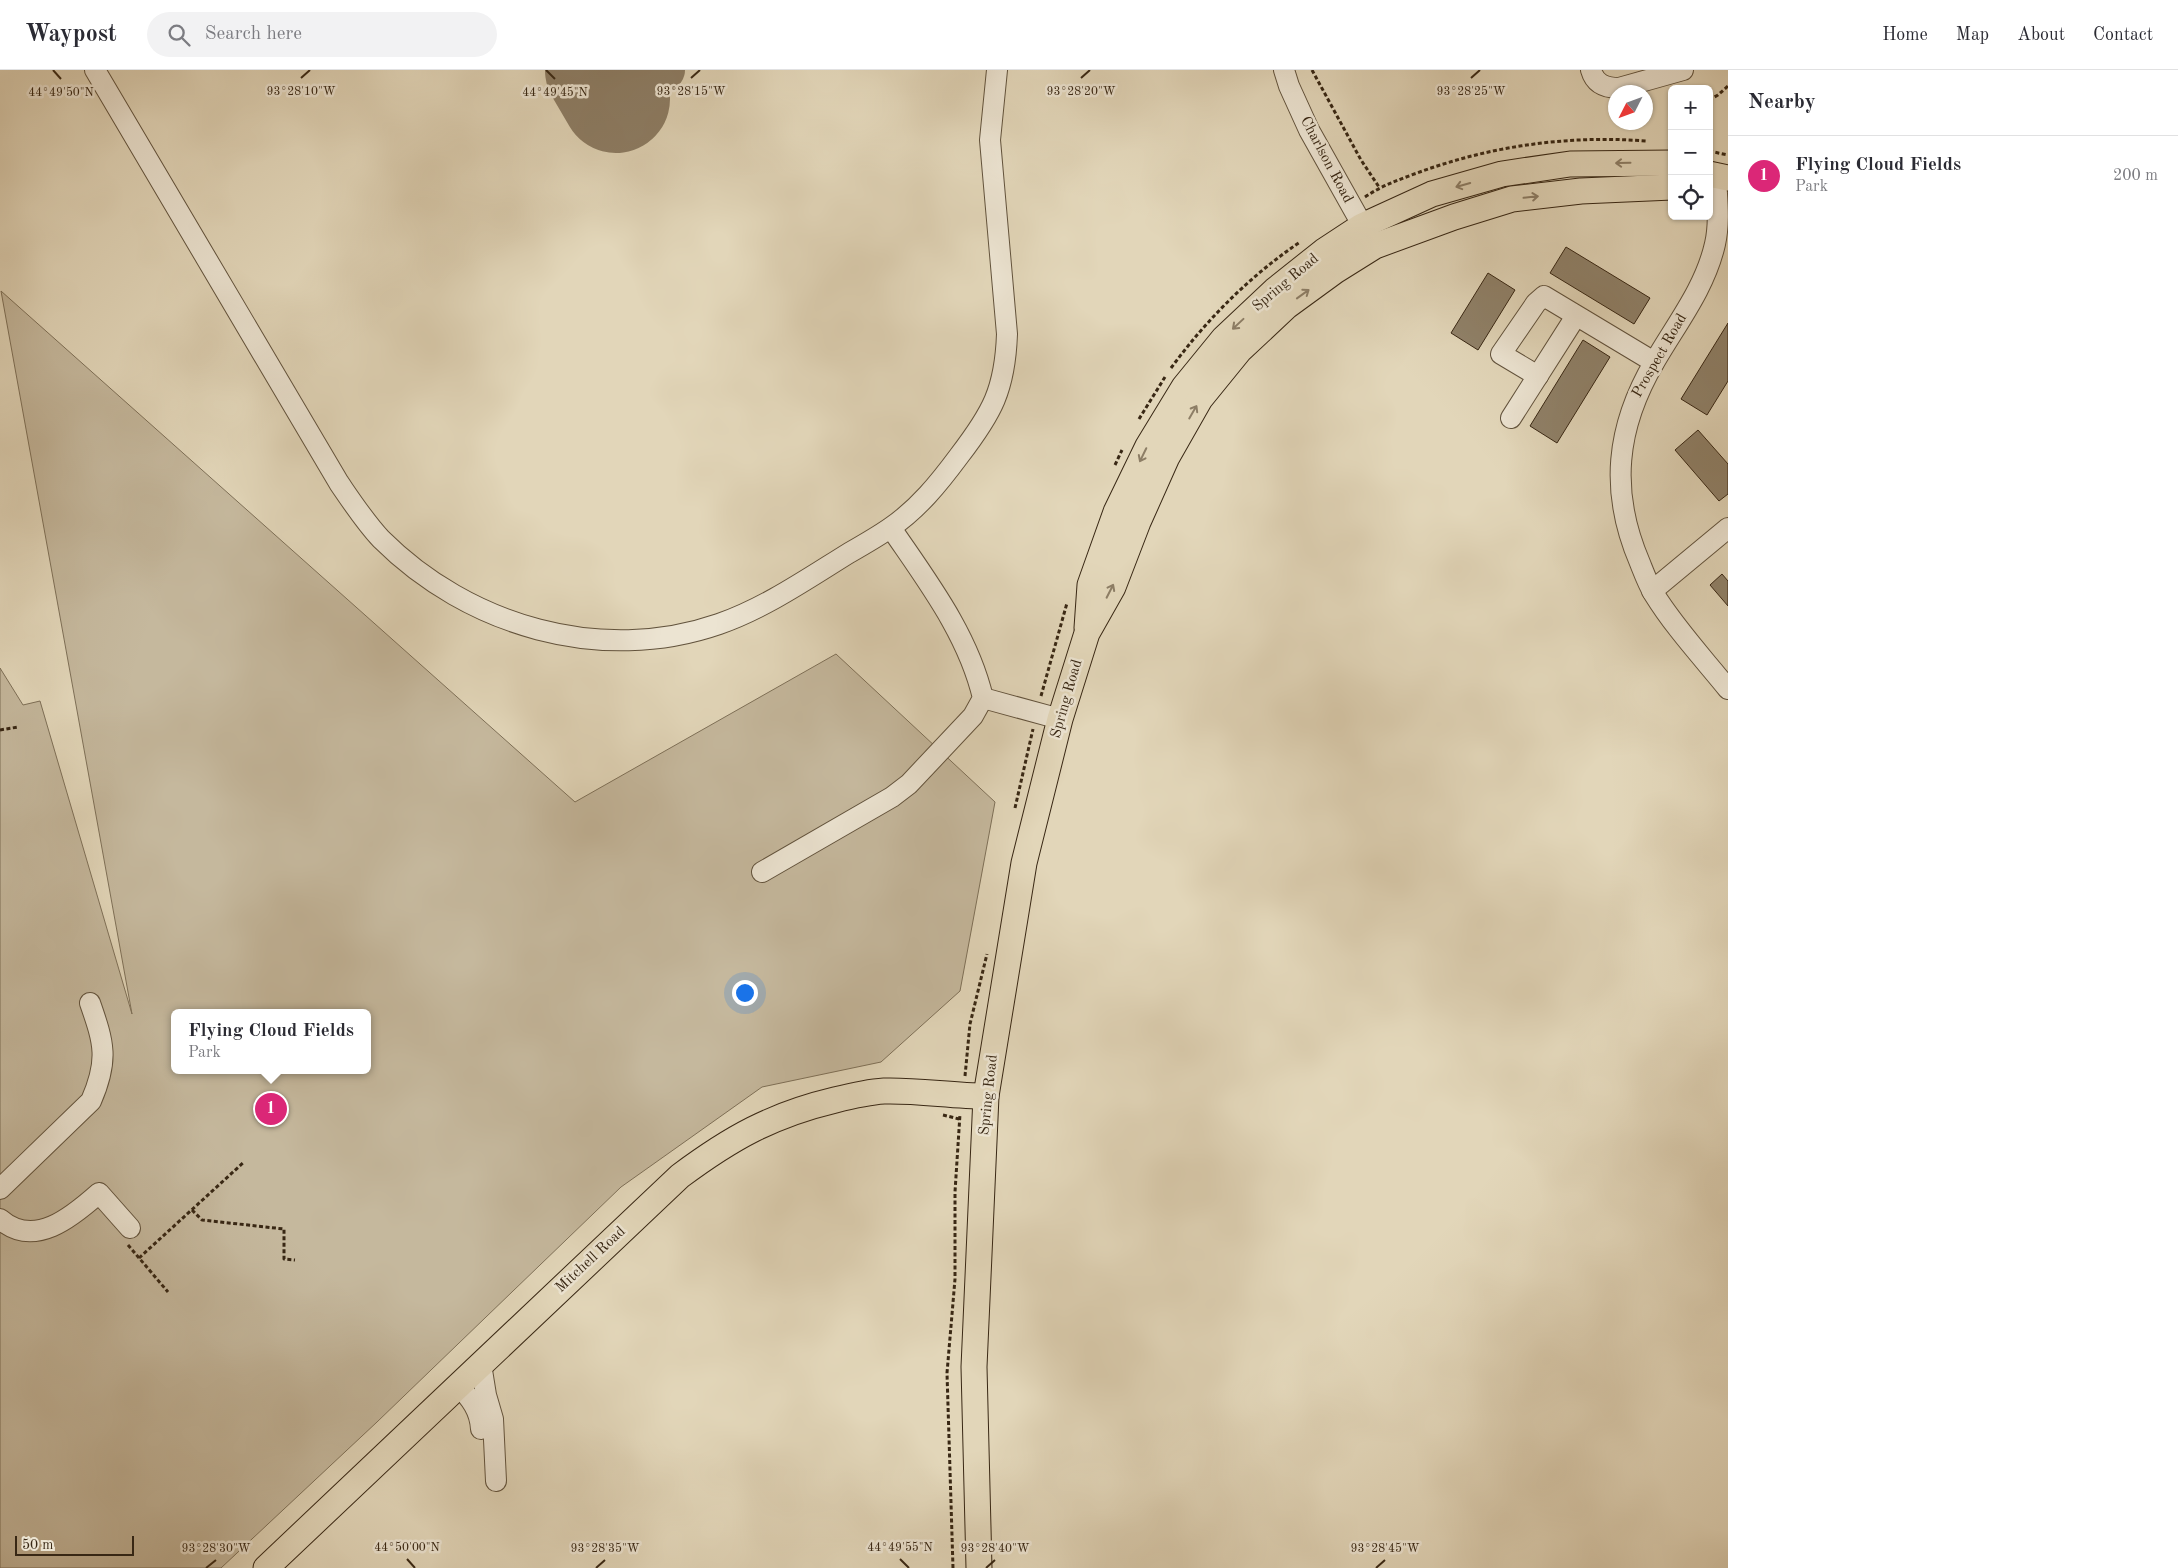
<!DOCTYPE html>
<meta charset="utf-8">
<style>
body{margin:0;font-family:"Old Standard TT",serif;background:#f2f2f3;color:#2b2b33}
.controls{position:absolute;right:15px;top:15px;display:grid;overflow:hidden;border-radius:8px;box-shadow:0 1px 4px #0004}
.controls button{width:45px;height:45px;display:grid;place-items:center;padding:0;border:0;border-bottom:1px solid #e1e1e2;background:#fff;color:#2b2b33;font:25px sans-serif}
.compass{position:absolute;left:1608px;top:15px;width:45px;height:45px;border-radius:50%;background:#fff;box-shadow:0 1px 4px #0004;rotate:228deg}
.scale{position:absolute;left:15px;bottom:12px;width:119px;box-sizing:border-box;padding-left:5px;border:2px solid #382714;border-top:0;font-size:14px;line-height:18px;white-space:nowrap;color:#382714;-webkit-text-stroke:4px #ece4d2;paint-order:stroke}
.you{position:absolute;left:744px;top:922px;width:18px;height:18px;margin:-12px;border:4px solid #fff;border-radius:50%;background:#1a73e8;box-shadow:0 0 0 8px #1a73e833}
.badge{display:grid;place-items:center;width:32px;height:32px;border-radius:50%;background:#db2777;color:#fff;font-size:16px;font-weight:700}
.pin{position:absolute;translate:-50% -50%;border:2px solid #fff;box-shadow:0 1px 5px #0006}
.popup{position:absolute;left:171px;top:939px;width:200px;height:65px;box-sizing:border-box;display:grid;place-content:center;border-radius:8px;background:#fff;filter:drop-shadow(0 1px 4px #0005);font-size:16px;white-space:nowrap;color:#7c7c81}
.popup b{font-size:19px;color:#2b2b33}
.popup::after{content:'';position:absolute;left:50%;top:100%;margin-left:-10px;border:10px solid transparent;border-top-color:#fff}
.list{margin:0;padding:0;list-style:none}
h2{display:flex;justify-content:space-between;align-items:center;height:65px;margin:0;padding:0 20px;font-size:21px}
h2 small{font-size:16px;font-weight:400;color:#7c7c81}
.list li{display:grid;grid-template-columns:32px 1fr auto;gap:15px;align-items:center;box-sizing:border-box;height:80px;padding:0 20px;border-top:1px solid #e1e1e2}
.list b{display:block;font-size:19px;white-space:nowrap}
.list p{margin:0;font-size:16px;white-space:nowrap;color:#7c7c81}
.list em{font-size:16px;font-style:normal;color:#7c7c81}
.icon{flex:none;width:28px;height:28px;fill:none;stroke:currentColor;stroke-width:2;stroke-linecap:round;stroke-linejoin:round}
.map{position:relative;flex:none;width:1728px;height:1498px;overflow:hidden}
header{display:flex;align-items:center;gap:30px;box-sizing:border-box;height:70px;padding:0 25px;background:#fff;border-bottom:1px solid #e1e1e2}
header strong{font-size:24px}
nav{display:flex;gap:28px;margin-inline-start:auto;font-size:18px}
.search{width:350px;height:45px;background:#f2f2f3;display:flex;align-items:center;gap:12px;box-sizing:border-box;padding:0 18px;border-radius:28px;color:#7c7c81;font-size:19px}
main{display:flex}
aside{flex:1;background:#fff}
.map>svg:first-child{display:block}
.green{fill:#c5b89d;stroke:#7e7058;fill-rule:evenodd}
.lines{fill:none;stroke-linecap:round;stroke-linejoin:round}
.taxiway{stroke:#8d7e66;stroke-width:42}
.runway{stroke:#8d7e66;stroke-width:108}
.building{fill:#90826a;stroke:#382714}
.minor-casing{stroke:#62533d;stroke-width:22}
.major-casing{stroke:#382714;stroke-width:27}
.path{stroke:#382714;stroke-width:3;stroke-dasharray:4 2.5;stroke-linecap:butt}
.minor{stroke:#ece4d2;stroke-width:20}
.major{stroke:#e2d6b9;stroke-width:25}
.oneway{stroke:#8d7e66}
.ticks{fill:none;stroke:#382714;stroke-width:2}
.labels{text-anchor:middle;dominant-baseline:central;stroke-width:5;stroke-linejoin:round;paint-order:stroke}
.street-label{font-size:15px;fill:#382714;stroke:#ece4d2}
.ticks-label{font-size:12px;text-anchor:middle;fill:#382714;stroke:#ece4d2;stroke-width:5;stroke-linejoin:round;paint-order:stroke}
</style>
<header>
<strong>Waypost</strong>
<div class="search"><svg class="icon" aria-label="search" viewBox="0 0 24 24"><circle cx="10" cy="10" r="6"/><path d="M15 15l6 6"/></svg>Search here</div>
<nav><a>Home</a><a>Map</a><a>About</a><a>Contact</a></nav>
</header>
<main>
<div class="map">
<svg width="1728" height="1498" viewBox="0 0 1728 1498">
<rect width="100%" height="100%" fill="#e2d6b9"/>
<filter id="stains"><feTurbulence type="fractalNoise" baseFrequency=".004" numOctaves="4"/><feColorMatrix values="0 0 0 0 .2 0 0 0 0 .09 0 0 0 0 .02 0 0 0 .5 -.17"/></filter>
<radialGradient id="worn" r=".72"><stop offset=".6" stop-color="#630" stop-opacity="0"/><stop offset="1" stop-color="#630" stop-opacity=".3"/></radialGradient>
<path class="green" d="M1,221L575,732L836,584L995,732L960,921L881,992L762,1017L621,1117L377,1352L221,1498H0V598L23,635L40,631L132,944ZM175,943H367V1000H175Z"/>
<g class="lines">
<path class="taxiway" d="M616,29L664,0"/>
<path class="runway" d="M599,0L616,29"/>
</g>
<g class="building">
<path d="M1566,177L1650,228L1634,254L1550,203Z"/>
<path d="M1488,203L1515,220L1478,280L1451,263Z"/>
<path d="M1728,253V311L1707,345L1681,329Z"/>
<path d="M1583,270L1610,287L1557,373L1530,356Z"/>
<path d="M1698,360L1728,394V424L1719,431L1675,380Z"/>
<path d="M1722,504L1728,511V536L1710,515Z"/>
</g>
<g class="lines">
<defs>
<g id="minor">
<path d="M95,0L339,413C352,432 365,452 381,469C468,556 601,595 719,554C765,538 807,509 849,483C863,475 877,467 890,458C918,439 939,413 959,386C992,343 1005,320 1007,264L990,70L997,0"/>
<path d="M1284,0L1289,16L1309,60L1369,167"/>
<path d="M1591,0C1595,14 1605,18 1619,18L1683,0"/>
<path d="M1716,106C1717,129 1720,152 1715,174C1705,218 1677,253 1655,291C1616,357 1609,421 1640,493C1644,503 1648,514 1654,524C1675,558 1703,588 1728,619"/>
<path d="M1538,306L1501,284L1536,233L1544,226L1654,292"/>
<path d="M1511,348L1576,246"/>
<path d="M1652,521L1728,458"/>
<path d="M983,628L1060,649"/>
<path d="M762,802L892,727L909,714L973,646L983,628C968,564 927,511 891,458"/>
<path d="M0,1119L91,1031C109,990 104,973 90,933"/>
<path d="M0,1149C34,1179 72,1147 99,1123L130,1158"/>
<path d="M481,1294L486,1325L493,1349L496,1411"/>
<path d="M458,1315C471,1329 480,1340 481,1359"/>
</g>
<g id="major">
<path d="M1709,104L1728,108"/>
<path d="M1087,558L1090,515L1116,442L1148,376L1184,317L1224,268L1275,220L1324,181L1362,156L1432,124L1502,104L1570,94L1672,93"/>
<path d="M266,1498L680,1106C731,1068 772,1045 835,1030C851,1026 868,1022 884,1021C918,1020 952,1026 986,1026"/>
<path d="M979,1498L974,1297L986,1026L1024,793L1060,649L1087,563L1113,517L1138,452L1167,387L1200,329L1239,281L1287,236L1335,201L1375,176L1454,147L1512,129L1581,121L1672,117"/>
</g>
</defs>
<use href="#minor" class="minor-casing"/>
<use href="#major" class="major-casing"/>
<g class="path">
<path d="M1312,0L1361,90L1379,117"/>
<path d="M1709,30L1718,25L1728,16"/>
<path d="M1709,81L1728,85"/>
<path d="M1365,127C1381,116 1398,110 1417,103C1490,76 1568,65 1646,71"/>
<path d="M1171,298C1207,249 1250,206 1300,172"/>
<path d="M1139,349L1165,307"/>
<path d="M1115,395L1122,380"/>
<path d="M1041,626L1067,533"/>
<path d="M0,660L18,657"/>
<path d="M1015,738L1033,659"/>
<path d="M965,1006L970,954L987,884"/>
<path d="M943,1045L959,1049"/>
<path d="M192,1140L202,1150L284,1159V1189L295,1190"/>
<path d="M128,1175L168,1222"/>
<path d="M139,1188L244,1092"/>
<path d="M953,1498L947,1303L955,1209V1122L960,1044"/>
</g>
<use href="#minor" class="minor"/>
<use href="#major" class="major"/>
</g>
<defs><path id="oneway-shaft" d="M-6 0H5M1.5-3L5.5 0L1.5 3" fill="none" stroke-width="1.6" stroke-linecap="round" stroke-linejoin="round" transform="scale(1.25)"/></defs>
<g class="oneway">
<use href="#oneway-shaft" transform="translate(1623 93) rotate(179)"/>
<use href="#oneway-shaft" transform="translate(1463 115) rotate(164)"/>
<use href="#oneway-shaft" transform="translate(1531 127) rotate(-6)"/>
<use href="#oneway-shaft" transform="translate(1303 224) rotate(-36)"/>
<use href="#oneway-shaft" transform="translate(1238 254) rotate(137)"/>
<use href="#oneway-shaft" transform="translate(1193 342) rotate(-60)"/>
<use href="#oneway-shaft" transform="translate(1143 385) rotate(116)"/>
<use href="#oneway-shaft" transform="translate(1110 521) rotate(-63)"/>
</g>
<path class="ticks" d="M53,0L61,9M546,0L555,9M301,8L310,0M691,8L700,0M1081,8L1090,0M1471,8L1480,0M407,1489L415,1498M900,1489L909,1498M206,1498L216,1490M596,1498L605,1490M986,1498L995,1490M1376,1498L1385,1490"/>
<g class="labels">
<g class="street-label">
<text transform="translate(1326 90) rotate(62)">Charlson Road</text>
<text transform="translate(1286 213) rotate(-40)">Spring Road</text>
<text transform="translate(1660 286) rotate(-60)">Prospect Road</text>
<text transform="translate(1067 629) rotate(-74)">Spring Road</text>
<text transform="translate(989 1025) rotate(-84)">Spring Road</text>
<text transform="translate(591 1190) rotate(-43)">Mitchell Road</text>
</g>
</g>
<g class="ticks-label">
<text x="691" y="25">93°28'15"W</text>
<text x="1081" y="25">93°28'20"W</text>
<text x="1471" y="25">93°28'25"W</text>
<text x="301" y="25">93°28'10"W</text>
<text x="61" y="26">44°49'50"N</text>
<text x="555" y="26">44°49'45"N</text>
<text x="407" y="1481">44°50'00"N</text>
<text x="900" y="1481">44°49'55"N</text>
<text x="216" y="1482">93°28'30"W</text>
<text x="605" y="1482">93°28'35"W</text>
<text x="995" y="1482">93°28'40"W</text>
<text x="1385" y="1482">93°28'45"W</text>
</g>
<rect width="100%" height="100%" filter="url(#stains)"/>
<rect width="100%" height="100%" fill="url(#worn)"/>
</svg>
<div class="controls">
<button>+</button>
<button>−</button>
<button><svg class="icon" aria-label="locate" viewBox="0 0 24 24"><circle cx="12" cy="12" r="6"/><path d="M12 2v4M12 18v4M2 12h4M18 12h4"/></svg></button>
</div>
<svg class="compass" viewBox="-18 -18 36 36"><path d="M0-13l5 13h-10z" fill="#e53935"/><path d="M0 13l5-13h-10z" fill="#7c7c81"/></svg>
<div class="scale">50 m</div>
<div class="you"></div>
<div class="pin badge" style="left:271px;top:1039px">1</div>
<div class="popup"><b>Flying Cloud Fields</b>Park</div>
</div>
<aside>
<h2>Nearby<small></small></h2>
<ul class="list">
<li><span class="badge">1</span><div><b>Flying Cloud Fields</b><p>Park</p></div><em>200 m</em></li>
</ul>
</aside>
</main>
